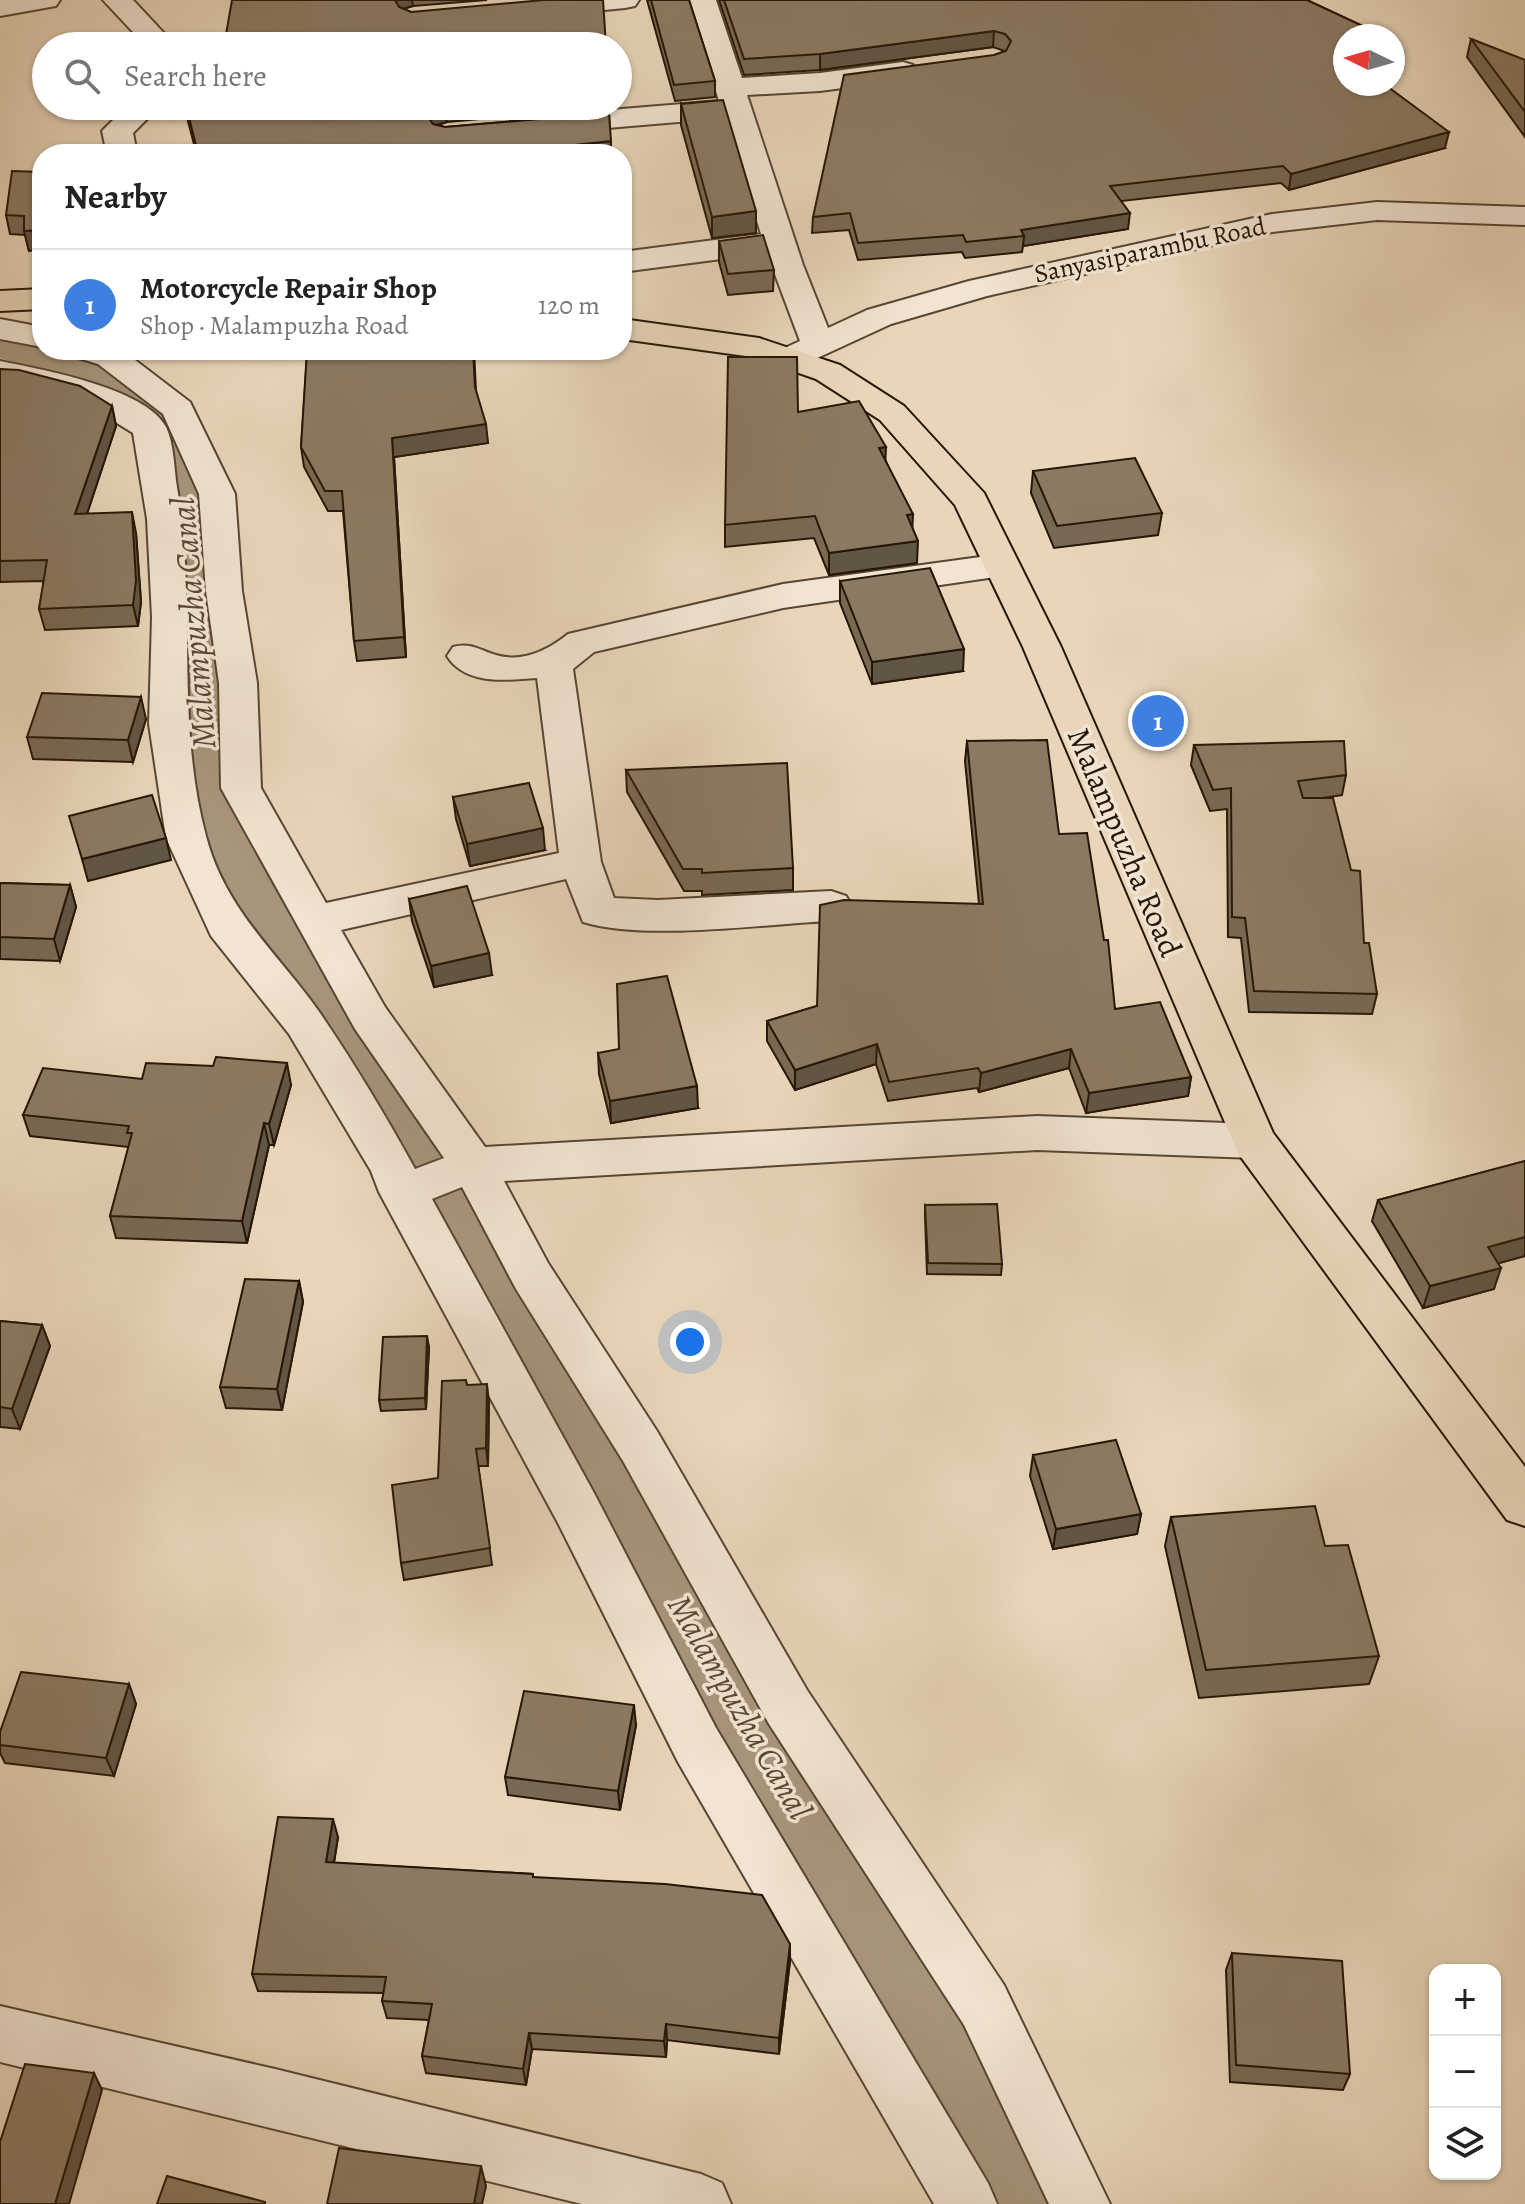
<!DOCTYPE html>
<meta charset="utf-8">
<style>
body{margin:0;font-family:Alegreya,serif;background:#f6f6f6;color:#222}
.controls{position:absolute;right:24px;bottom:24px;display:grid;overflow:hidden;border-radius:16px;box-shadow:0 2px 6px #0004}
.controls button{width:72px;height:72px;display:grid;place-items:center;padding:0;border:0;border-bottom:2px solid #e0e0e0;background:#fff;color:#222;font:40px sans-serif}
.compass{position:absolute;left:1333px;top:24px;width:72px;height:72px;border-radius:50%;background:#fff;box-shadow:0 2px 6px #0004;rotate:275deg}
.you{position:absolute;left:690px;top:1342px;width:28px;height:28px;margin:-20px;border:6px solid #fff;border-radius:50%;background:#1a73e8;box-shadow:0 0 0 12px #1a73e833}
.badge{display:grid;place-items:center;width:52px;height:52px;border-radius:50%;background:#0b8043;color:#fff;font-size:26px;font-weight:700}
.pin{position:absolute;translate:-50% -50%;border:4px solid #fff;box-shadow:0 2px 8px #0006}
.list{margin:0;padding:0;list-style:none}
h2{display:flex;justify-content:space-between;align-items:center;height:104px;margin:0;padding:0 32px;font-size:34px}
h2 small{font-size:26px;font-weight:400;color:#767676}
.list li{display:grid;grid-template-columns:52px 1fr auto;gap:24px;align-items:center;box-sizing:border-box;height:112px;padding:0 32px;border-top:2px solid #e0e0e0}
.list b{display:block;font-size:30px;white-space:nowrap}
.list p{margin:0;font-size:26px;white-space:nowrap;color:#767676}
.list em{font-size:26px;font-style:normal;color:#767676}
.icon{flex:none;width:44px;height:44px;fill:none;stroke:currentColor;stroke-width:2;stroke-linecap:round;stroke-linejoin:round}
.map{position:relative;flex:none;width:1525px;height:2204px;overflow:hidden}
.search{position:absolute;background:#fff;box-shadow:0 2px 6px #0004;left:32px;top:32px;width:600px;height:88px;display:flex;align-items:center;gap:20px;box-sizing:border-box;padding:0 28px;border-radius:44px;color:#767676;font-size:30px}
.panel{position:absolute;background:#fff;box-shadow:0 2px 6px #0004;left:32px;top:144px;width:600px;height:216px;border-radius:32px}
.map>svg:first-child{display:block}
.lines{fill:none;stroke-linecap:round;stroke-linejoin:round}
.canal{fill:#a7957c;fill-rule:evenodd}
.minor-casing{stroke:#574632;stroke-width:4}
.major-casing{stroke:#261605;stroke-width:4}
.minor{fill:#f1e4d2;fill-rule:evenodd}
.major{fill:#e9d6ba;fill-rule:evenodd}
.wall{fill:#786955;stroke:#261605;stroke-width:2}
.shaded-wall{fill:#615545;stroke:#261605;stroke-width:2}
.building{fill:#8b7a63;stroke:#261605;stroke-width:2}
.labels{text-anchor:middle;dominant-baseline:central;stroke-width:7;stroke-linejoin:round;paint-order:stroke}
.far-street-label{font-size:26px;fill:#261605;stroke:#f1e4d2}
.street-label{font-size:32px;fill:#261605;stroke:#f1e4d2}
.water-label{font-size:34px;font-style:italic;fill:#5a4935;stroke:#f1e4d2}
</style>
<div class="map">
<svg width="1525" height="2204" viewBox="0 0 1525 2204">
<rect width="100%" height="100%" fill="#e9d6ba"/>
<filter id="stains"><feTurbulence type="fractalNoise" baseFrequency=".0025" numOctaves="4"/><feColorMatrix values="0 0 0 0 .2 0 0 0 0 .09 0 0 0 0 .02 0 0 0 .5 -.17"/></filter>
<radialGradient id="worn" r=".72"><stop offset=".6" stop-color="#630" stop-opacity="0"/><stop offset="1" stop-color="#630" stop-opacity=".3"/></radialGradient>
<g class="lines">
<g class="canal">
<path d="M0,330L42,339V350L80,351L176,401L183,411L203,469L227,650L231,757L275,872L334,980L444,1149L435,1166L413,1173L391,1166L290,1008L217,872L175,757V650L153,469L137,418L66,380L0,358Z"/>
<path d="M450,1185L473,1192L580,1360L808,1756L1061,2174L1073,2204H984L754,1806L532,1400L418,1210L427,1192Z"/>
</g>
<defs>
<g id="minor">
<path d="M0,0H60L56,6L0,16Z"/>
<path d="M103,0H133L176,46H146Z"/>
<path d="M639,0L635,6L625,8L543,16L533,13L529,7L537,0Z"/>
<path d="M688,0H716L742,78L820,73L903,62L913,65L918,71L913,77L903,80L820,91L747,95L803,265L828,328L867,310L969,281L1272,214L1377,202L1525,207V225L1377,220L1272,232L987,296L891,324L800,366L788,369L776,366L771,359L776,352L800,341L767,253L622,272V252L761,234L725,118L549,133L538,130L534,124L538,118L549,115L719,101Z"/>
<path d="M127,106H160L133,133L137,154H107L102,131Z"/>
<path d="M0,319L42,327V347L0,339Z"/>
<path d="M70,350H122L190,402L235,494L242,591L257,683L261,788L326,903L559,853L537,678C507,680 466,686 447,656L453,647C471,642 479,650 496,655C523,663 548,650 568,634L783,584L1002,554L1015,557L1020,565L1015,573L1002,576L783,608L594,652L573,669L601,862L614,898L658,900L831,891L846,896L852,906L846,916L831,921C763,924 646,941 583,922L566,879L341,930L385,1007L485,1147L1037,1116L1254,1124L1270,1129L1276,1141L1270,1153L1254,1158L1037,1150L504,1181L548,1263L657,1431L807,1690L1004,1985L1110,2204H1049L964,2025L769,1724L623,1461L516,1289L462,1187L432,1199L594,1493L716,1728L988,2183L997,2204H934L678,1762L558,1523L379,1192L371,1171L289,1034L211,936L166,838L149,724L152,617L147,519L133,433L86,404L0,381V361C40,369 146,388 166,427C174,443 174,469 177,487C197,603 175,722 206,836C225,910 279,954 320,1013C354,1063 386,1116 415,1169L444,1158L355,1029L221,788L219,683L206,591L199,494L163,414L98,364L75,357Z"/>
<path d="M0,2006L275,2069L701,2174L722,2183L731,2204H582L0,2062Z"/>
</g>
<g id="major">
<path d="M42,289V309L0,311V291Z"/>
<path d="M622,319L759,338L840,365L904,406L984,493L1061,647L1273,1133L1525,1467V1526L1507,1520L1238,1153L1023,647L955,505L880,420L816,379L753,357L622,339Z"/>
</g>
</defs>
<use href="#minor" class="minor-casing"/>
<use href="#major" class="major-casing"/>
<use href="#minor" class="minor"/>
<use href="#major" class="major"/>
</g>
<g class="wall">
<path d="M232,0H487L413,6L403,9L411,12Z"/>
<path d="M647,0H689L715,81V97L675,101Z"/>
<path d="M719,0H1307L1367,28L1366,36H1345V84L1445,148L1289,190L1281,183L1121,201L1128,229L1023,246L1022,252L965,258L962,252L858,260L849,230L812,233L813,217L994,55L1005,51L993,47L820,70L744,75Z"/>
<path d="M1471,39L1525,60V137L1467,57Z"/>
<path d="M681,104L756,211V233L712,238L681,125Z"/>
<path d="M184,106H609V107L447,122L437,125L445,127L609,113L611,154H194L195,148Z"/>
<path d="M42,172L29,251L25,235L10,234L6,215Z"/>
<path d="M719,241L774,270L773,291L728,295L719,262Z"/>
<path d="M208,350H474L476,391L488,443L394,457L406,657L357,661L354,641L343,511H328L304,467L301,447L307,357H209Z"/>
<path d="M0,369L112,406L116,426L87,514L136,533L141,602L138,626L45,630L39,609L44,581L0,582Z"/>
<path d="M798,412L885,459L912,527L917,563L829,575L814,538L725,547V525Z"/>
<path d="M1033,471L1162,513L1158,535L1054,548L1031,493Z"/>
<path d="M840,581L963,671L872,684L840,603Z"/>
<path d="M146,719L133,762L33,759L27,737Z"/>
<path d="M967,741L1059,834L1115,1009L1191,1077L1188,1096L1086,1113L1069,1068L979,1092L977,1088L888,1101L876,1064L795,1090L767,1041V1021L817,1006L979,904L965,761Z"/>
<path d="M1194,745L1346,775L1342,795L1322,798L1364,943L1377,994L1372,1014L1249,1012L1241,938L1228,937L1227,809L1210,811L1191,765Z"/>
<path d="M626,770L793,868V890L702,895V891H684L627,792Z"/>
<path d="M453,797L545,850L470,866L456,819Z"/>
<path d="M0,883L70,885L76,907L60,961L0,959Z"/>
<path d="M409,899L492,975L434,987L412,921Z"/>
<path d="M598,1053L698,1108L611,1123L599,1074Z"/>
<path d="M291,1085L274,1145H269L247,1243L116,1238L110,1216L129,1147L30,1136L23,1115Z"/>
<path d="M1525,1161V1256L1499,1263L1494,1289L1423,1308L1372,1221L1378,1200Z"/>
<path d="M925,1205L1002,1264L1001,1275L927,1274L925,1216Z"/>
<path d="M299,1281L303,1302L282,1410L226,1408L220,1387Z"/>
<path d="M0,1321L42,1325L50,1346L20,1429L0,1427Z"/>
<path d="M429,1347L426,1409L381,1411L379,1400Z"/>
<path d="M467,1385L489,1402L488,1466H478L492,1565L404,1580L401,1563L438,1478Z"/>
<path d="M1033,1455L1141,1514L1137,1534L1053,1549L1030,1476Z"/>
<path d="M1171,1517L1325,1546L1379,1656L1369,1684L1199,1698L1165,1546Z"/>
<path d="M129,1684L136,1704L114,1776L5,1763L0,1753V1732Z"/>
<path d="M636,1725L620,1810L508,1795L505,1777Z"/>
<path d="M338,1837L334,1863L533,1874V1877L790,1961L779,2054L667,2040L666,2057L532,2049L526,2085L426,2073L422,2056L429,2020L387,2018L382,2001L384,1993L258,1991L252,1974Z"/>
<path d="M1232,1953L1350,2074L1343,2090L1230,2082L1226,1970Z"/>
</g>
<g class="shaded-wall">
<path d="M395,0H412L413,6L402,9L396,16Z"/>
<path d="M1367,28L1366,36H1355Z"/>
<path d="M994,31L993,47L820,70V54Z"/>
<path d="M1345,42V57L1336,49Z"/>
<path d="M437,106H445L447,122L434,126L428,117L432,108Z"/>
<path d="M1449,132L1445,148L1289,190L1291,174Z"/>
<path d="M611,141V154H492Z"/>
<path d="M756,211V233L712,238V217Z"/>
<path d="M1130,213L1128,229L1023,246L1024,236L1021,230Z"/>
<path d="M42,230V249L29,251L24,231Z"/>
<path d="M112,406L116,426L80,535L75,514Z"/>
<path d="M486,424L488,443L394,457L406,657L404,637L392,438Z"/>
<path d="M886,447L885,469L879,448Z"/>
<path d="M132,512L136,533L141,602L138,626L133,605Z"/>
<path d="M913,514L912,536L907,515Z"/>
<path d="M918,541L917,563L829,575V553Z"/>
<path d="M964,649L963,671L872,684V662Z"/>
<path d="M141,697L146,719L133,762L128,740Z"/>
<path d="M543,828L545,850L470,866L467,844Z"/>
<path d="M166,838L171,860L88,881L82,859Z"/>
<path d="M70,885L76,907L60,961L54,939Z"/>
<path d="M489,953L492,975L434,987L431,966Z"/>
<path d="M877,1044L876,1064L795,1090V1070Z"/>
<path d="M1071,1049L1069,1068L979,1092L981,1073Z"/>
<path d="M287,1063L291,1085L274,1145L269,1124Z"/>
<path d="M1191,1077L1188,1096L1086,1113L1089,1093Z"/>
<path d="M697,1086L698,1108L611,1123L610,1101Z"/>
<path d="M264,1123L269,1145L247,1243L242,1221Z"/>
<path d="M1525,1237V1256L1481,1268L1488,1247Z"/>
<path d="M1501,1268L1494,1289L1423,1308L1430,1286Z"/>
<path d="M299,1281L303,1302L282,1410L277,1389Z"/>
<path d="M42,1325L50,1346L20,1429L12,1409Z"/>
<path d="M427,1336L429,1347L426,1409L425,1398Z"/>
<path d="M487,1384L489,1402L488,1466L486,1448Z"/>
<path d="M1141,1514L1137,1534L1053,1549L1056,1529Z"/>
<path d="M129,1684L136,1704L114,1776L106,1758Z"/>
<path d="M634,1705L636,1725L620,1810L618,1791Z"/>
<path d="M333,1819L338,1837L331,1880L326,1862Z"/>
<path d="M790,1944V1961L779,2054V2038Z"/>
<path d="M666,2024L667,2040L666,2057L664,2041Z"/>
<path d="M529,2033L532,2049L526,2085L523,2069Z"/>
<path d="M94,2073L102,2090L69,2204H55Z"/>
<path d="M481,2166L486,2186L482,2204H474Z"/>
</g>
<g class="building">
<path d="M232,0H395L399,7L411,12L544,0H603L606,46H224Z"/>
<path d="M651,0H689L715,81L674,85Z"/>
<path d="M724,0H1307L1367,28L1355,36H1345V42L1336,49L1345,55V84H1384L1449,132L1291,174L1283,166L1110,186L1130,213L1021,230L1024,236L966,242L963,235L858,243L850,213L813,217L844,75L994,55L1006,51L1011,41L1005,34L994,31L820,54L744,59Z"/>
<path d="M1471,39L1525,60V112Z"/>
<path d="M723,100L756,211L712,217L681,104Z"/>
<path d="M186,106H437L432,108L428,117L433,124L445,127L609,113L611,141L492,154H194L196,145Z"/>
<path d="M12,171L42,172V230L24,231V216L6,215Z"/>
<path d="M763,235L774,270L728,274L719,241Z"/>
<path d="M307,350H473L475,387L486,424L392,438L404,637L354,641L342,491H325L301,447Z"/>
<path d="M728,357H797L798,412L859,401L886,447L879,448L913,514L907,515L918,541L829,553L815,516L725,525Z"/>
<path d="M0,369L19,370L80,386L112,406L75,514L132,512L136,581L133,605L39,609L47,560L0,561Z"/>
<path d="M1135,458L1162,513L1057,526L1033,471Z"/>
<path d="M930,568L964,649L872,662L840,581Z"/>
<path d="M42,693L141,697L128,740L27,737Z"/>
<path d="M1047,740L1059,834L1087,833L1104,940H1108L1115,1009L1160,1002L1191,1077L1089,1093L1071,1049L981,1073L978,1068L889,1082L877,1044L795,1070L767,1021L817,1006L820,905L844,900L983,904L967,741Z"/>
<path d="M1344,741L1346,775L1298,781L1303,798H1333L1351,870L1360,871L1364,943H1369L1377,994L1254,991L1245,918L1232,917L1231,788L1213,790L1194,745Z"/>
<path d="M787,763L793,868L702,873V869H683L626,770Z"/>
<path d="M529,783L543,828L467,844L453,797Z"/>
<path d="M152,795L166,838L82,859L69,816Z"/>
<path d="M0,883L70,885L54,939L0,937Z"/>
<path d="M467,886L489,953L431,966L409,899Z"/>
<path d="M667,976L697,1086L610,1101L598,1053L619,1049L617,984Z"/>
<path d="M216,1057L287,1063L269,1124L264,1123L242,1221L110,1216L132,1133H127L129,1126L23,1115L43,1068L142,1079L146,1063L213,1066Z"/>
<path d="M1525,1161V1237L1488,1247L1501,1268L1430,1286L1378,1200Z"/>
<path d="M997,1204L1002,1264L928,1263L925,1205Z"/>
<path d="M245,1279L299,1281L277,1389L220,1387Z"/>
<path d="M0,1321L42,1325L12,1409L0,1407Z"/>
<path d="M427,1336L425,1398L379,1400L383,1337Z"/>
<path d="M466,1380L467,1385L487,1384L486,1448L476,1449L490,1548L401,1563L392,1485L438,1478L442,1381Z"/>
<path d="M1116,1440L1141,1514L1056,1529L1033,1455Z"/>
<path d="M1315,1506L1325,1546L1348,1545L1379,1656L1206,1670L1171,1517Z"/>
<path d="M21,1672L129,1684L106,1758L0,1745V1732Z"/>
<path d="M524,1691L634,1705L618,1791L505,1777Z"/>
<path d="M278,1817L333,1819L326,1862L533,1874V1877L665,1884L762,1895L790,1944L779,2038L666,2024L664,2041L529,2033L523,2069L422,2056L432,2004L382,2001L386,1977L252,1974Z"/>
<path d="M1232,1953L1342,1961L1350,2074L1236,2065Z"/>
<path d="M25,2064L94,2073L55,2204H0V2142Z"/>
<path d="M339,2148L481,2166L474,2204H327Z"/>
<path d="M167,2176L265,2202V2204H157Z"/>
</g>
<g class="labels">
<g class="far-street-label">
<text transform="translate(1150 250) rotate(-12)">Sanyasiparambu Road</text>
</g>
<g class="street-label">
<text transform="translate(1125 842) rotate(67)">Malampuzha Road</text>
</g>
<g class="water-label">
<text transform="translate(193 623) rotate(-95)">Malampuzha Canal</text>
<text transform="translate(740 1707) rotate(60)">Malampuzha Canal</text>
</g>
</g>
<rect width="100%" height="100%" filter="url(#stains)"/>
<rect width="100%" height="100%" fill="url(#worn)"/>
</svg>
<div class="controls">
<button>+</button>
<button>−</button>
<button><svg class="icon" aria-label="layers" viewBox="0 0 24 24"><path d="M12 4l9 5-9 5-9-5zM3 14l9 5 9-5"/></svg></button>
</div>
<svg class="compass" viewBox="-18 -18 36 36"><path d="M0-13l5 13h-10z" fill="#e53935"/><path d="M0 13l5-13h-10z" fill="#767676"/></svg>
<div class="you"></div>
<div class="pin badge" style="left:1158px;top:721px;background:#3f7fe0">1</div>
<div class="search"><svg class="icon" aria-label="search" viewBox="0 0 24 24"><circle cx="10" cy="10" r="6"/><path d="M15 15l6 6"/></svg>Search here</div>
<section class="panel">
<h2>Nearby<small></small></h2>
<ul class="list">
<li><span class="badge" style="background:#3f7fe0">1</span><div><b>Motorcycle Repair Shop</b><p>Shop · Malampuzha Road</p></div><em>120 m</em></li>
</ul>
</section>
</div>
